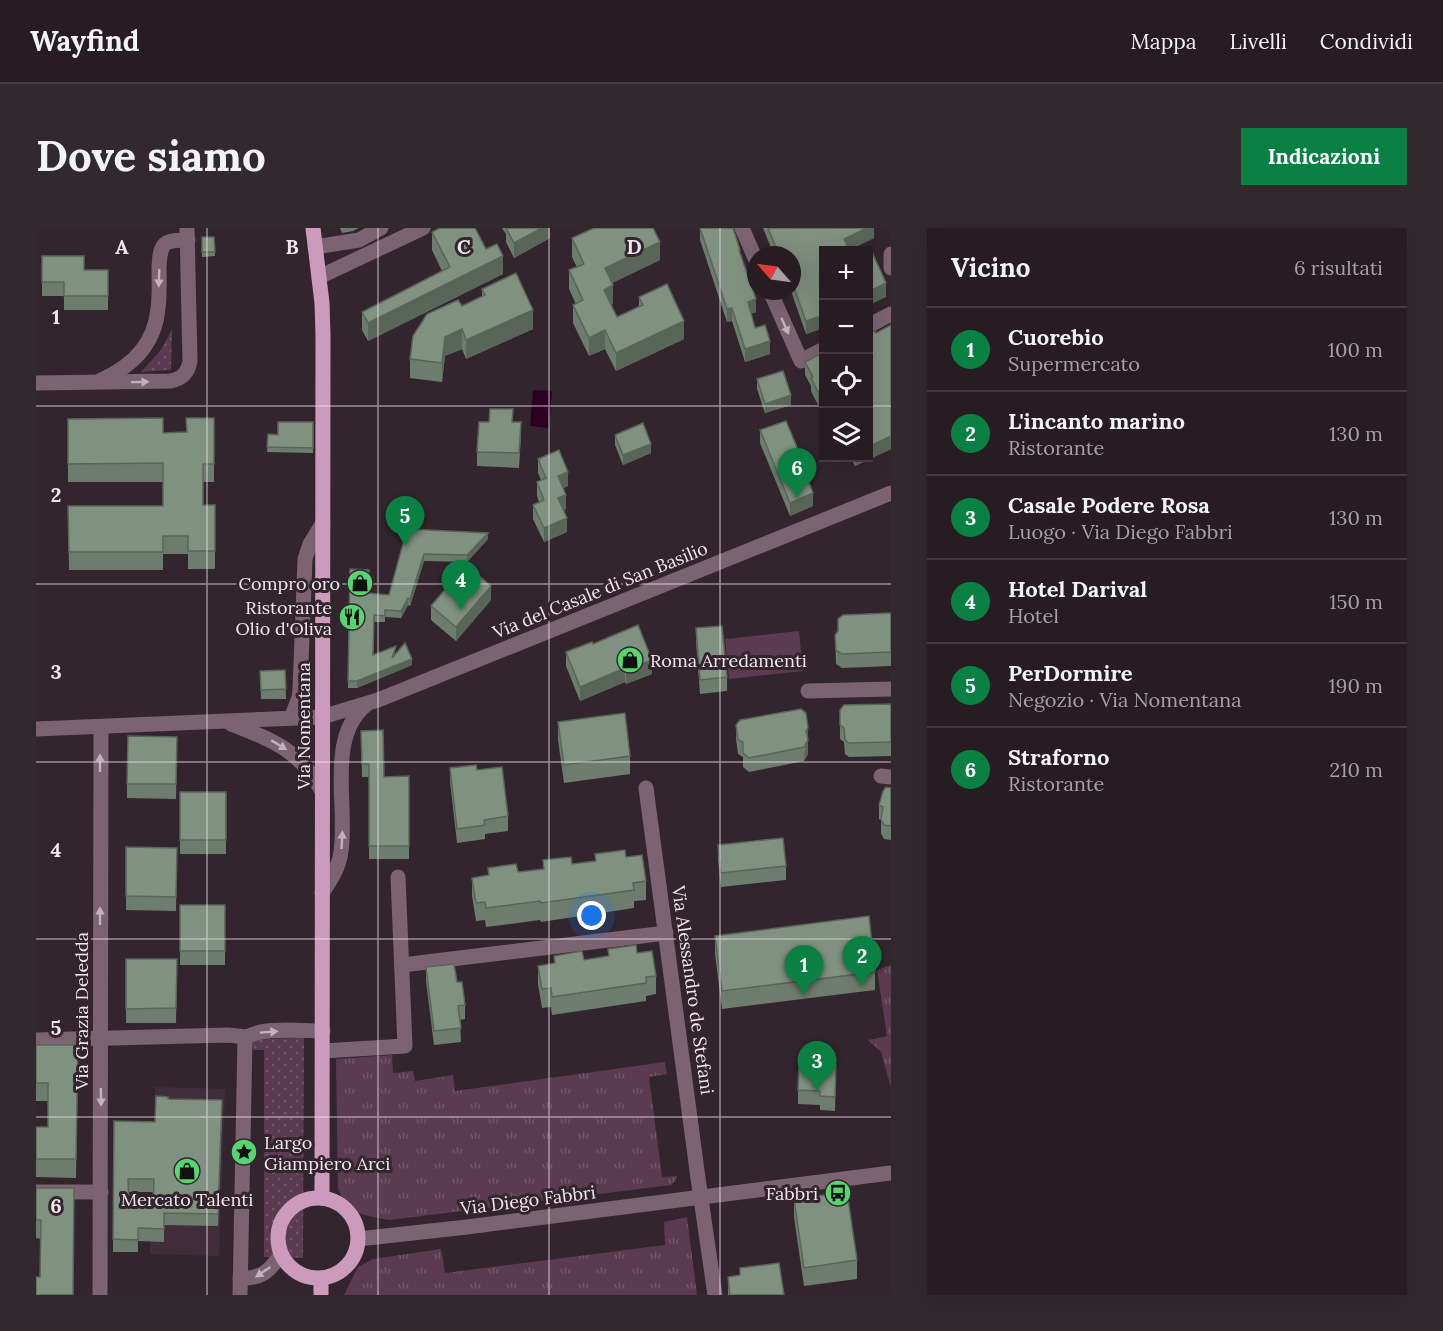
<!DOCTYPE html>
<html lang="it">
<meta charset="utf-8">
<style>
body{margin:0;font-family:Lora,serif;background:#32292f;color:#f1f3f6}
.controls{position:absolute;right:18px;top:18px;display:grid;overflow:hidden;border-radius:0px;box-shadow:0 6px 24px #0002}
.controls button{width:54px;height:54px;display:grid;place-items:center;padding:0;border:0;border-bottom:2px solid #423a40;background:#261c22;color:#f1f3f6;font:30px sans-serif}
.compass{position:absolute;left:711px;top:18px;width:54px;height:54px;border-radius:50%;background:#261c22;box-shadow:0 6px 24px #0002;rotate:298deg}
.you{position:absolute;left:556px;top:688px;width:21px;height:21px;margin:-15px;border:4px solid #fff;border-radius:50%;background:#1a73e8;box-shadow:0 0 0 9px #1a73e833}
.badge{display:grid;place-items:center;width:39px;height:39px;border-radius:50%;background:#0b8043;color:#fff;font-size:20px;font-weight:700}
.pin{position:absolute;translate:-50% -50px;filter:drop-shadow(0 2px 3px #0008)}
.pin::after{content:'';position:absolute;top:32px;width:21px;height:18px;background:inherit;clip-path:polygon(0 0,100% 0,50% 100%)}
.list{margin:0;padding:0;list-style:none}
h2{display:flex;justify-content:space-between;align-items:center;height:78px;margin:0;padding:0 24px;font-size:26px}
h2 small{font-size:20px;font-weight:400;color:#a4a1a5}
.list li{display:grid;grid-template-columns:39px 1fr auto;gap:18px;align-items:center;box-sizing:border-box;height:84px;padding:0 24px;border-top:2px solid #423a40}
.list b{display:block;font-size:22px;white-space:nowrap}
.list p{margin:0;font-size:20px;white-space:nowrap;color:#a4a1a5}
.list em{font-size:20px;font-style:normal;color:#a4a1a5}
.icon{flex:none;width:33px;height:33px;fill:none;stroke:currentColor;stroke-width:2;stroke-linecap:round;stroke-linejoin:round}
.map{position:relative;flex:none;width:855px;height:1067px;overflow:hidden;border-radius:0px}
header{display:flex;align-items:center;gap:36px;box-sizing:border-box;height:84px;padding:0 30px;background:#261c22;border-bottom:2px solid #423a40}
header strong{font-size:28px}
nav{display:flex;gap:33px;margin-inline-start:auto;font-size:21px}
.intro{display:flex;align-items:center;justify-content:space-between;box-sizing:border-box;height:144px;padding:0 36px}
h1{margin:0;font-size:42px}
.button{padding:15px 27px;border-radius:0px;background:#0b8043;color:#fff;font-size:21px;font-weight:700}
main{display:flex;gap:36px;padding:0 36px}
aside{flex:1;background:#261c22;border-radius:0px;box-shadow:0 6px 24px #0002}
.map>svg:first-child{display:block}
.built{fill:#412d3a}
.grass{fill:url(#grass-dots)}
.park{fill:url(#park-tufts)}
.garden{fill:#5a3b4f}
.water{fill:#2b0020}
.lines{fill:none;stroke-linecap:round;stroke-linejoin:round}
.minor{stroke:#7b6372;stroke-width:15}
.major{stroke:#cc9bbb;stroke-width:15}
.wall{fill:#6e7c6f;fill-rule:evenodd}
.shaded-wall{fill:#5a655a}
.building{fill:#809081;stroke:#5a655a;stroke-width:1.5;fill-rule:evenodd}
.oneway{fill:#c1b2bb}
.grid{fill:none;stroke:#f0e6ec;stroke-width:1.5;stroke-opacity:0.55}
.labels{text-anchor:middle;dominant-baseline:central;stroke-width:6;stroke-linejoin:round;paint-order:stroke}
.poi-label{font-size:18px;fill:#f0e6ec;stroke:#33252e;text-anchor:end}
.street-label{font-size:18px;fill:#f0e6ec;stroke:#33252e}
.grid-label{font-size:20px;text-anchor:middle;font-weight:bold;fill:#f0e6ec;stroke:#33252e;stroke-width:6;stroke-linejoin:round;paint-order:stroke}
</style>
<header>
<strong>Wayfind</strong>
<nav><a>Mappa</a><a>Livelli</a><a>Condividi</a></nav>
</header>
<div class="intro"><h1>Dove siamo</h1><a class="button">Indicazioni</a></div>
<main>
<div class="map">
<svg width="855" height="1067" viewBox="0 0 855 1067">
<defs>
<pattern id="grass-dots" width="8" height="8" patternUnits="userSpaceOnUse" patternTransform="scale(1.5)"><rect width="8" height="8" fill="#5a3b4f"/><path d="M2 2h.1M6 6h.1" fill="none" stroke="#725768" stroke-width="1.8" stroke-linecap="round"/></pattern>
<pattern id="park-tufts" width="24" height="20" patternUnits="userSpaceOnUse" patternTransform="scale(1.5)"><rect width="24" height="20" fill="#5a3b4f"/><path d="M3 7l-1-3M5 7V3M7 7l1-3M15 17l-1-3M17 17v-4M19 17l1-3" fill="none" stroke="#725768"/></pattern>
</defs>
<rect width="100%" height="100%" fill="#33252e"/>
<path class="built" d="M119,859L189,861L183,1028L114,1026Z"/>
<g class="grass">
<path d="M136,101L135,142L105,144L125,122Z"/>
<path d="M268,809L267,1030L228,1029V822H217L216,812Z"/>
</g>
<g class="park">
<path d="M855,737V860L845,824L832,812L851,808L841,742Z"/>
<path d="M356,827L357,845L377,843L379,853L417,847L419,863L629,834L631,846L613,849L626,949L641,948L640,952L635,957L354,992C339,989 319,988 309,974C306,970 304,965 302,960L300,831Z"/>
<path d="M651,989L661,1067H308L322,1039L337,1031L405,1021L409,1045L629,1017L628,994Z"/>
</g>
<path class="garden" d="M763,403L767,443L693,451L689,411Z"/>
<path class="water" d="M497,162L516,163L513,200L494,198Z"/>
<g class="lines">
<g class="minor">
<path d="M706,0L720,32"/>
<path d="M279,19L323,12L345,0"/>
<path d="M855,26V40"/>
<path d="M283,49L387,0"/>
<path d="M734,63L765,133L788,121"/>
<path d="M832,98L855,86"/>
<path d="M65,152C97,138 119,116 122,80C124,66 123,52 123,38C124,31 123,22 129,16C134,12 145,12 152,12"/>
<path d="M0,155L134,153C146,151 152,145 154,133L151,0"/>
<path d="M772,463L855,461"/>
<path d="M255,490L263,470L264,461L269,331L274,316L287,295"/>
<path d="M195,496C236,512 264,522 286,563"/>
<path d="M0,501L286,489L342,472L855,265"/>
<path d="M845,548L855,549"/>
<path d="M610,560L662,950L679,1067"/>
<path d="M286,665C295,652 303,640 305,623C312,579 290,509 330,477"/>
<path d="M366,737L630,705"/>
<path d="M0,812L192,807L210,809"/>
<path d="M287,823L369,818L362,649"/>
<path d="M0,964H65"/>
<path d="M322,1011L431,999L855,945"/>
<path d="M204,1050C226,1051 233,1043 245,1027"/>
<path d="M64,1067L65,499"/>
<path d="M204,1067L209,811C220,798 269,803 287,803"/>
</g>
<g class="major">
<path d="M277,0L286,75L287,107L286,970"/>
<circle cx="282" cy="1010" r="40"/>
<path d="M285,1051V1067"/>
</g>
</g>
<g class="wall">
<path d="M304,0H323L317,3L306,5Z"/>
<path d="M466,0H514V10L478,30L470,14V6Z"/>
<path d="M664,0H697L720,84L715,86L719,100L734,126L709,134L696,93L691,94L664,12Z"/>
<path d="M727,0H838V10L813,22H788V100L770,106L755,63H756V27H738Z"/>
<path d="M396,4L450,21L467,46L332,113L326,102V84L406,43L396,22Z"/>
<path d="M166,9H178L179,28L166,29Z"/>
<path d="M536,10L624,32L576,55L577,76L575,77L581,89L603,78V69L648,111L580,143L569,121L553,128L537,95V77L540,76L533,61V42L541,39L536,29Z"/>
<path d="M6,28L48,42H72V82H28V68H6Z"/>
<path d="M446,61L497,101L430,131L426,121L409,128L406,154L374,150V131L426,78L446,69Z"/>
<path d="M855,97V221L819,238L815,230H832L840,105Z"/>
<path d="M788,124V174L782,177L775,163V158L769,147V134Z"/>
<path d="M721,151L755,177L729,185L721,161Z"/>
<path d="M178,190V254H167V277H179V341H152V326H127V342H33L32,278H127V254H32V191L127,205L151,204Z"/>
<path d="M277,194V225L231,224L232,206L242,207Z"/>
<path d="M477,194L485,208L483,240L441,238V224Z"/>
<path d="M724,202L773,255L777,278L754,288L724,215Z"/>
<path d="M579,207L615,225L587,237L579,217Z"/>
<path d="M502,231L532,258L527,260L530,281L527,282L531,304L508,314L497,291V277L503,274L501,268V254L505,252L502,245Z"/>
<path d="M371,301L452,311L431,334L388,333L374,378L372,377L365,390L349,389V394H338L337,427L360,425L359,427L376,437L321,460H312L314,341L332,365L353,367Z"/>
<path d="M455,372L420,413L395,392V378Z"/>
<path d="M855,385V438L806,440L800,436L799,407Z"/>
<path d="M660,400L691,449V463L664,466L660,414Z"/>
<path d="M557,416L616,446L590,456L589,454L544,473L530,438V424Z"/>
<path d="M249,442L250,471H225L224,443Z"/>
<path d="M855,476V528L813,529L809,526L808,514L804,511V482Z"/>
<path d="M522,494L594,528V546L528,555L522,512Z"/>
<path d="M700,497L772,514V526L768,533L713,544L707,539V529L702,526L700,511Z"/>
<path d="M325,503L348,549L373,548V631H333V549H326Z"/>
<path d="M141,509L140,571L91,570V556Z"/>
<path d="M414,540L441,542L472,588V603L449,606V611L421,615L414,554Z"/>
<path d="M855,560V612L848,611L845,605V592L843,591V577Z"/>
<rect x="144" y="564" width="46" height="62"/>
<path d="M682,617L750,638V652L685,659L682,631Z"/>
<path d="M90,619L141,620L140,683L90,682Z"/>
<path d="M559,626L590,629L610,653V672L598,673V680L505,694L504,692L450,699L449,692L440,693L436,668V650L452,648V640L482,644L507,641V632L536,636L559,633Z"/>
<rect x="144" y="677" width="45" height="60"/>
<path d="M679,708L839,744V762L686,781L679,726Z"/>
<path d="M572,721L601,725L620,748V766L610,768V773L516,787L515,779L506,780L502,756V738L518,736V728L548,732L572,728Z"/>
<path d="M90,731H141L140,795H90Z"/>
<path d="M390,739L421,754L429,777V791L424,792L425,814L398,817L390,753Z"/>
<path d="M0,817H42L40,950L0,949V899H12V873H0Z"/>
<path d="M800,837L799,883L784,882V877L762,876V862Z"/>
<path d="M132,871L186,884L182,998L128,997V1014L102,1013V1024H77L78,893L119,894ZM92,964H118L117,978H93Z"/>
<path d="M0,960H38L4,1049L5,1011L0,1010Z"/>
<path d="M758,971L821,1032V1051L768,1058L758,989Z"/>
<path d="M704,1040L748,1067H692V1049L704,1047Z"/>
</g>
<g class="shaded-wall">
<path d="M506,0H514V10L478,30V15Z"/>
<path d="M831,0H838V10L812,22L808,11Z"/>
<path d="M624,14V32L569,58V40Z"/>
<path d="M467,28V46L332,113V95Z"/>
<path d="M850,55V69L832,78V64Z"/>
<path d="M577,57V76L568,80V62Z"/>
<path d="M720,71V84L712,87V74Z"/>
<path d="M696,80V93L691,94V81Z"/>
<path d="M497,82V101L430,131V112Z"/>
<path d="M788,87V100L770,106V93Z"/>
<path d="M648,93V111L580,143V125Z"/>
<path d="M426,101V121L409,128L406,154V135L409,109Z"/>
<path d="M569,102V121L553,128V110Z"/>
<path d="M734,113V126L709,134V121Z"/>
<path d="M788,161V174L782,177V164Z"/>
<path d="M755,167V177L729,185V176Z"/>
<path d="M855,208V221L819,238V230H832V219Z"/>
<path d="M615,216V225L587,237V227Z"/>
<path d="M532,244V258L522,262V248Z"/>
<path d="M777,265V278L754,288V275Z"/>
<path d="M530,267V281L522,284V270Z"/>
<path d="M531,290V304L508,314V300Z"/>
<path d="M452,305V311L431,334V327Z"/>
<path d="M388,326V333L374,378V371Z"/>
<path d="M455,358V372L420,413V399Z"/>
<path d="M372,370V377L365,390V383Z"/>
<path d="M376,431V437L321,460V453Z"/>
<path d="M616,432V446L590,456V442Z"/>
<path d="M589,440V454L544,473V459Z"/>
<path d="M772,500V526L768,533L770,503Z"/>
</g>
<g class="building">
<path d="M404,0H439L450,21L461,16L467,28L332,95L326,84L414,39L396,4Z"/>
<path d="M470,0H506L478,15Z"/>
<path d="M558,0H617L624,14L569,40L577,57L568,62L581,89L607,77L603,69L631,56L648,93L580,125L569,102L553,110L537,77L547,72L533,42L548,36L536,10Z"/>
<path d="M664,0H697L704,22H703L720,71L712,74L719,100L729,97L734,113L709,121L696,80L691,81Z"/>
<path d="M732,0H831L808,11L813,22H788V87L770,93L756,54V27H743Z"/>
<path d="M166,9H178L179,24H166Z"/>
<path d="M836,24L850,55L832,64V26Z"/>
<path d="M6,28H48V42H72V68H28V54H6Z"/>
<path d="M480,45L497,82L430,112L426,101L409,109L406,135L374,131L377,108L391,86L422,72L426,78L449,67L446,61Z"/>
<path d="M855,97V208L832,219V106L839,103L840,105Z"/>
<path d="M788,124V161L782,164L775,150L777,149L769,134Z"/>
<path d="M747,143L755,167L729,176L721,151Z"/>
<path d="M454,181H477L476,194H485L483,225L441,224L443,194H453Z"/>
<path d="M127,190V205L151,204L150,190H178V236H167V277H179V323H152V308H127V324H33L32,278H127V235L32,236V191Z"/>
<path d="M750,193L773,248L771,249L777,265L754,275L724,202Z"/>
<path d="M242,194H277V220L231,219L232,206L242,207Z"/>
<path d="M607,195L615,216L587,227L579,207Z"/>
<path d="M523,222L532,244L522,248L530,267L522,270L531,290L508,300L497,277L508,272L501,254L510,250L502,231Z"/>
<path d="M371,301L452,305L431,327L388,326L374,371L372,370L365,383L349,382V388L338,387L337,427L360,418L356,430L369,415L376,431L321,453H312L314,341L333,342L332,365L353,367Z"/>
<path d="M430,337L455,358L420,399L395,378Z"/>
<path d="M855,385V424L806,426L800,422L799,407L802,403V391L807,387Z"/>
<path d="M602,397L616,432L590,442L589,440L544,459L530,424L556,414L557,416Z"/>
<path d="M686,398L691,449L664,452L660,400Z"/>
<path d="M249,442L250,461L225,462L224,443Z"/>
<path d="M855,476V514L813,515L809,512L808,500L804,497V482L808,477Z"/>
<path d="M765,481L770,485L772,500L770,503L772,512L768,519L713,530L707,525V514L702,512L700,497L704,492Z"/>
<path d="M589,485L594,528L528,537L522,494Z"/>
<path d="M347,502L348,549L373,548V618H333V536H326L325,503Z"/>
<path d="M92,508L141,509L140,556H91Z"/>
<path d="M440,537L441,542L466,539L472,588L448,592L449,597L421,601L414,540Z"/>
<path d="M850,559L855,560V598L848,597L845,591L847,579L843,577L847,563Z"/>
<rect x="144" y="564" width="46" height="48"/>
<path d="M747,610L750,638L685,645L682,617Z"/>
<path d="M90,619L141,620L140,669L90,668Z"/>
<path d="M589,622L590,629L606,627L610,653L597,655L598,662L505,675L504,673L450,680L449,674L440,675L436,650L453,647L452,640L480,636L482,644L508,641L507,632L535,629L536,636L560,633L559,626Z"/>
<rect x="144" y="677" width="45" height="46"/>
<path d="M833,688L839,744L686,763L679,708Z"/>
<path d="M600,717L601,725L616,723L620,748L610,749V755L516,769L515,760L506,761L502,738L519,735L518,728L546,723L548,732L573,728L572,721Z"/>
<path d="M90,731H141L140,780L90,781Z"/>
<path d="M418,736L421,754H426L429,777L422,778L425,800L398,803L390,739Z"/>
<path d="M0,817H42L40,931H0V899H12V855H0Z"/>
<path d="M763,836L800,837L799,869L784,868V863L762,862Z"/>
<path d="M120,868L132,869V871L186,872L182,986L128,985V1001L102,1000V1012L77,1011L78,893L119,894ZM92,951H118L117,978H93Z"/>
<path d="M0,960H38L37,1067H0V1049H4L5,992H0Z"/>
<path d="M811,964L821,1032L768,1040L758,971Z"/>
<path d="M743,1035L748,1067H694L692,1049L704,1047V1040Z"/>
</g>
<defs><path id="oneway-solid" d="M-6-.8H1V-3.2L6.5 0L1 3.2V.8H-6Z" transform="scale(1.5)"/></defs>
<g class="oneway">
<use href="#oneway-solid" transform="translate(123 50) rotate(92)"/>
<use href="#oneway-solid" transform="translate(749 98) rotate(66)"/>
<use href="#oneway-solid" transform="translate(104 154) rotate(-1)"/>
<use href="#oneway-solid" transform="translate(243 517) rotate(31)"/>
<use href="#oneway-solid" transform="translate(64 535) rotate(-90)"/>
<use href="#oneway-solid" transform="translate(306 612) rotate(-87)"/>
<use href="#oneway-solid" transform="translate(64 688) rotate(-90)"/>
<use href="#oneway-solid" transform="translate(233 804) rotate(-4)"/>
<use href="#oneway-solid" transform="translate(65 869) rotate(89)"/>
<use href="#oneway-solid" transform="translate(227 1044) rotate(146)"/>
</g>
<path class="grid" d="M171,0V1067M342,0V1067M513,0V1067M684,0V1067M0,178H788M832,178H855M0,356H855M0,534H855M0,711H855M0,889H855"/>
<defs>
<symbol id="shop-disc" viewBox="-11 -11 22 22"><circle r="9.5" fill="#57d570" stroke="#33252e"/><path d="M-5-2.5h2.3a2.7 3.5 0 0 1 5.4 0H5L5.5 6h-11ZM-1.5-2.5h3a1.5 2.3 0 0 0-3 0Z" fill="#111"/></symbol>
<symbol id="restaurant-disc" viewBox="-11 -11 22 22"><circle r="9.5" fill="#57d570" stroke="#33252e"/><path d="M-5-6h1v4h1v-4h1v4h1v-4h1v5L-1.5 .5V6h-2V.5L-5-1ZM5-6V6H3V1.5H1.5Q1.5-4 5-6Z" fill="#111"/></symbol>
<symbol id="sight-disc" viewBox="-11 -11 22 22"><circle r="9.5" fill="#57d570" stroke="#33252e"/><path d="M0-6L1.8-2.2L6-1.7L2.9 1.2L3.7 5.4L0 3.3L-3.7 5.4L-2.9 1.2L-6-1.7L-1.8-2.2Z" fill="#111"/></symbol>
<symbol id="bus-disc" viewBox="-11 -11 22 22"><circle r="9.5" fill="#57d570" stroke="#33252e"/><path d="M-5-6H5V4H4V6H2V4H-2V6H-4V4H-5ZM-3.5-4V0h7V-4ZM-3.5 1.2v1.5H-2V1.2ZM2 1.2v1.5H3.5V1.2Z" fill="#111"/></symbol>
</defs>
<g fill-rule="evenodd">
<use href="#shop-disc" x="309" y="340" width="30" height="30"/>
<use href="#restaurant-disc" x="301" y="374" width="30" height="30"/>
<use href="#shop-disc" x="579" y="417" width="30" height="30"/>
<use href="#sight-disc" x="193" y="909" width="30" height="30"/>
<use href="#shop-disc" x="136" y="928" width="30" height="30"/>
<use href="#bus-disc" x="787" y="950" width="30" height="30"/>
</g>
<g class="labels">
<g class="poi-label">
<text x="304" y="355">Compro oro</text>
<text x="296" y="379">Ristorante<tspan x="296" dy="21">Olio d'Oliva</tspan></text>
<text x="614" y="432" text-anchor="start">Roma Arredamenti</text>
<text x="228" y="914" text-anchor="start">Largo<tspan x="228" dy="21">Giampiero Arci</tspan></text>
<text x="782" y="965">Fabbri</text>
<text x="151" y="971" text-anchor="middle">Mercato Talenti</text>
</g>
<g class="street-label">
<text transform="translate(564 362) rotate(-22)">Via del Casale di San Basilio</text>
<text transform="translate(267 498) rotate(-90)">Via Nomentana</text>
<text transform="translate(657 762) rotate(82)">Via Alessandro de Stefani</text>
<text transform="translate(45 783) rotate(-90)">Via Grazia Deledda</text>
<text transform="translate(492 972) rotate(-7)">Via Diego Fabbri</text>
</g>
</g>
<g class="grid-label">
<text x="86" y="26">A</text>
<text x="256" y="26">B</text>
<text x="428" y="26">C</text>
<text x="598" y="26">D</text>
<text x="20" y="96">1</text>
<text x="20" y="274">2</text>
<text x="20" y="451">3</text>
<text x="20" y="629">4</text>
<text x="20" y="807">5</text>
<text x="20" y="985">6</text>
</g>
</svg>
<div class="controls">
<button>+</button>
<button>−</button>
<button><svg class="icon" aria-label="locate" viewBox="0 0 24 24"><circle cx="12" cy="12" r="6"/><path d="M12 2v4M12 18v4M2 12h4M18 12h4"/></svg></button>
<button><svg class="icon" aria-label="layers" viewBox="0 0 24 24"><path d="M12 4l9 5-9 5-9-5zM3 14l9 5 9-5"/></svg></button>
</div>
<svg class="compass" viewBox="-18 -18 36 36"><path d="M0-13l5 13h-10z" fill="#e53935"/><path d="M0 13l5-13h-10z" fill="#a4a1a5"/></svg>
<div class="you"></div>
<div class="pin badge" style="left:768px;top:767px">1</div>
<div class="pin badge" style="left:826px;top:758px">2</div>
<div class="pin badge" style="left:781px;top:863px">3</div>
<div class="pin badge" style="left:425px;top:382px">4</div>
<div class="pin badge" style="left:369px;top:318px">5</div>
<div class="pin badge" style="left:761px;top:270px">6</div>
</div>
<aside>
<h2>Vicino<small>6 risultati</small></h2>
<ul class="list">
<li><span class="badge">1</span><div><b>Cuorebio</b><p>Supermercato</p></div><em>100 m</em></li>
<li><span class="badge">2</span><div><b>L'incanto marino</b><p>Ristorante</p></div><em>130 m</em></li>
<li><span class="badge">3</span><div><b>Casale Podere Rosa</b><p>Luogo · Via Diego Fabbri</p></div><em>130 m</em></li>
<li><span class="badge">4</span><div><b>Hotel Darival</b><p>Hotel</p></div><em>150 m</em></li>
<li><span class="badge">5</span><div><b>PerDormire</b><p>Negozio · Via Nomentana</p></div><em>190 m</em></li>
<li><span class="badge">6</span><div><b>Straforno</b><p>Ristorante</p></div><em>210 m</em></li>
</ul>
</aside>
</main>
